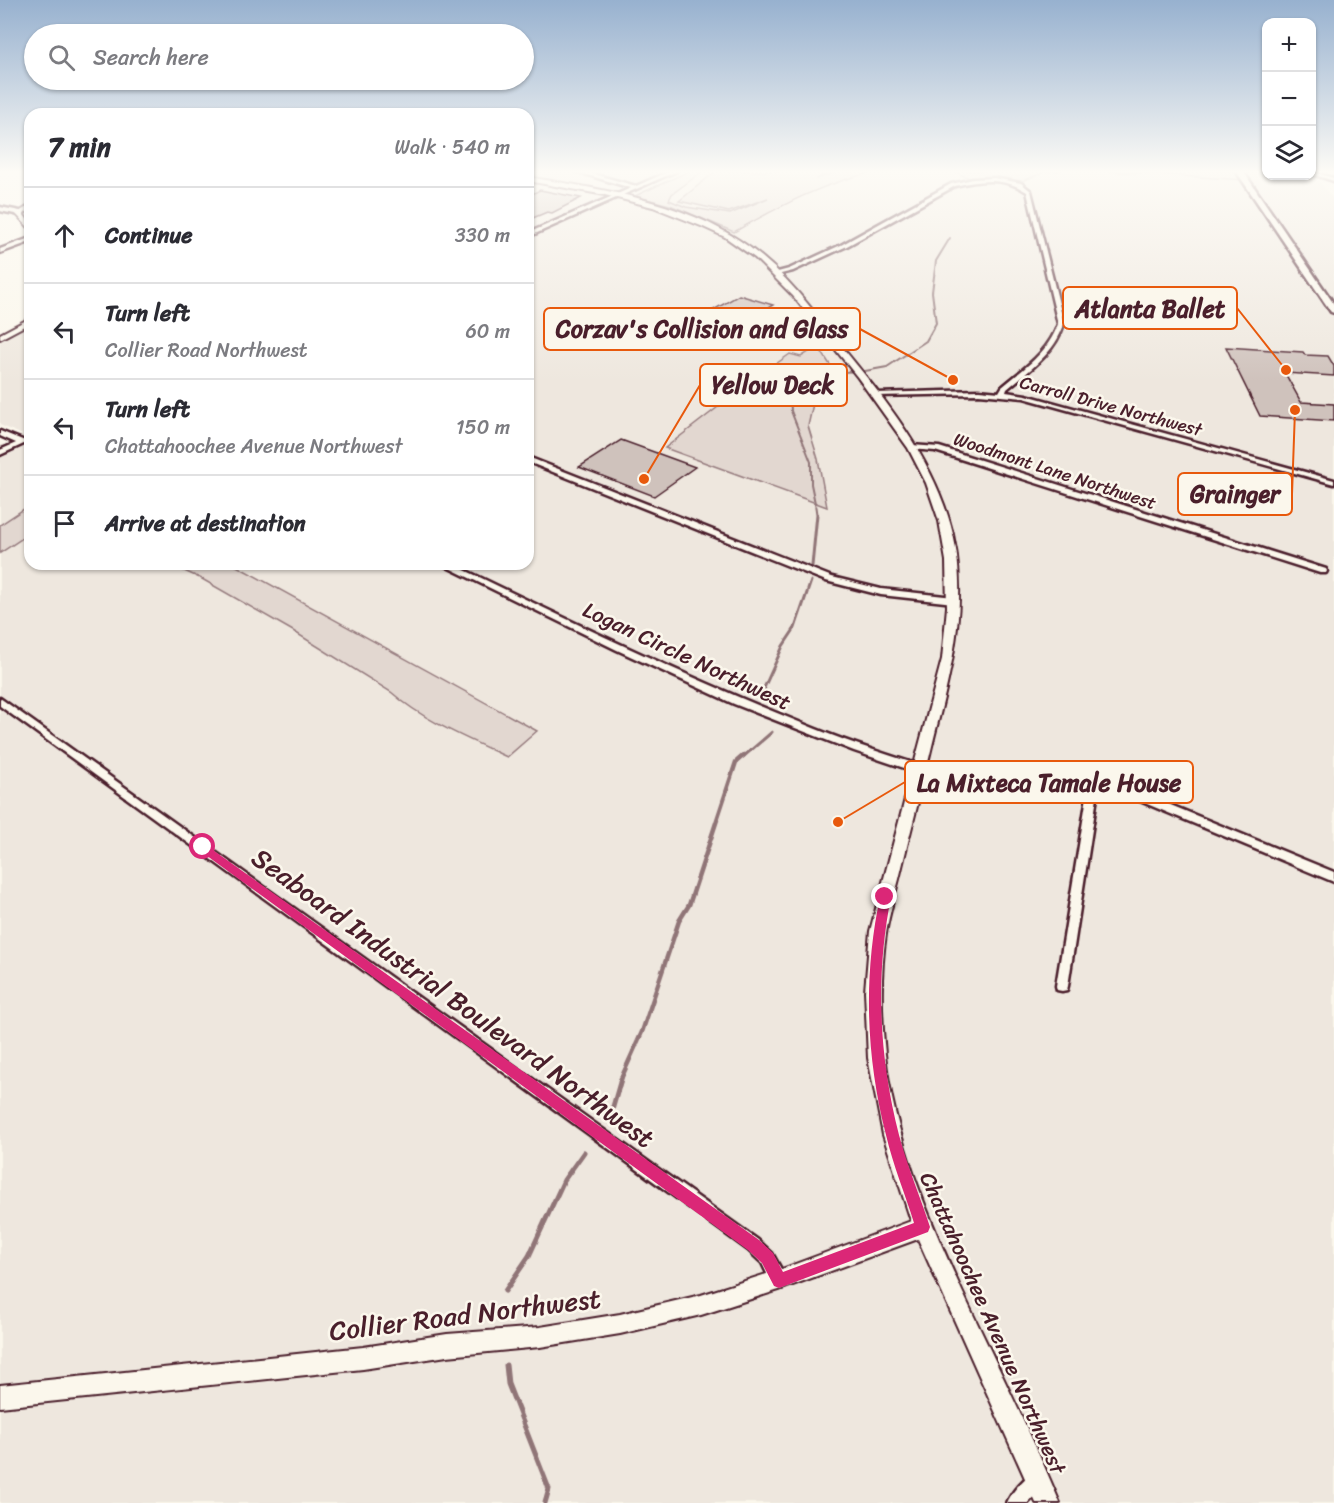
<!DOCTYPE html>
<meta charset="utf-8">
<style>
body{margin:0;font-family:Sriracha,sans-serif;background:#f2f2f3;color:#2b2b33}
.controls{position:absolute;right:18px;top:18px;display:grid;overflow:hidden;border-radius:12px;box-shadow:0 2px 4px #0004}
.controls button{width:54px;height:54px;display:grid;place-items:center;padding:0;border:0;border-bottom:2px solid #e1e1e2;background:#fff;color:#2b2b33;font:30px sans-serif}
.stop{position:absolute;width:18px;height:18px;margin:-14px;border:4px solid #db2777;border-radius:50%;background:#fff}
.stop.end{background:#db2777;border-color:#fff;box-shadow:0 2px 6px #0008}
.list{margin:0;padding:0;list-style:none}
h2{display:flex;justify-content:space-between;align-items:center;height:78px;margin:0;padding:0 24px;font-size:26px}
h2 small{font-size:20px;font-weight:400;color:#7c7c81}
.list li{display:grid;grid-template-columns:39px 1fr auto;gap:18px;align-items:center;box-sizing:border-box;height:96px;padding:0 24px;border-top:2px solid #e1e1e2}
.list b{display:block;font-size:22px;white-space:nowrap}
.list p{margin:0;font-size:20px;white-space:nowrap;color:#7c7c81}
.list em{font-size:20px;font-style:normal;color:#7c7c81}
.icon{flex:none;width:33px;height:33px;fill:none;stroke:currentColor;stroke-width:2;stroke-linecap:round;stroke-linejoin:round}
.map{position:relative;flex:none;width:1334px;height:1503px;overflow:hidden}
.search{position:absolute;background:#fff;box-shadow:0 2px 4px #0004;left:24px;top:24px;width:510px;height:66px;display:flex;align-items:center;gap:15px;box-sizing:border-box;padding:0 21px;border-radius:33px;color:#7c7c81;font-size:22px}
.panel{position:absolute;background:#fff;box-shadow:0 2px 4px #0004;left:24px;top:108px;width:510px;height:462px;border-radius:18px}
.map>svg:first-child{display:block}
.built{fill:#eee7de}
.green{fill:#e2d7d0;stroke:#967b7e;stroke-width:1.5}
.lines{fill:none;stroke-linecap:round;stroke-linejoin:round}
.stream-far3{stroke:#907477;stroke-width:2}
.stream-far2{stroke:#907477;stroke-width:3}
.stream-far1{stroke:#907477;stroke-width:4.5}
.stream{stroke:#907477;stroke-width:5}
.building{fill:#cfc2bc;stroke:#4a1f2b;stroke-width:1.5}
.minor-casing{stroke:#4a1f2b;stroke-width:5}
.tertiary-casing{stroke:#4a1f2b;stroke-width:4}
.secondary-casing{stroke:#4a1f2b;stroke-width:5}
.minor{fill:#fbf7ec;fill-rule:evenodd}
.tertiary{fill:#fbf7ec;fill-rule:evenodd}
.secondary{fill:#fbf7ec;fill-rule:evenodd}
.route{fill:#db2777}
.labels{text-anchor:middle;dominant-baseline:central;stroke-width:5;stroke-linejoin:round;paint-order:stroke}
.far-street-label{font-size:18px;fill:#4a1f2b;stroke:#fbf7ec}
.street-label{font-size:22px;fill:#4a1f2b;stroke:#fbf7ec}
.near-street-label{font-size:27px;fill:#4a1f2b;stroke:#fbf7ec}
.leader{fill:none;stroke:#e8590c;stroke-width:2}
.callout-dot{fill:#e8590c;stroke:#fbf7ec;stroke-width:2}
.callout{fill:#fbf7ec;stroke:#e8590c;stroke-width:2}
.callout-label{font-size:24px;text-anchor:middle;font-weight:bold;fill:#4a1f2b}
</style>
<div class="map">
<svg width="1334" height="1503" viewBox="0 0 1334 1503">
<rect width="100%" height="100%" fill="#fbf7ec"/>
<filter id="ink" filterUnits="userSpaceOnUse"><feTurbulence type="fractalNoise" baseFrequency=".0167" numOctaves="2"/><feDisplacementMap in="SourceGraphic" scale="12" xChannelSelector="R" yChannelSelector="G"/><feConvolveMatrix kernelMatrix="1 2 1 2 8 2 1 2 1" color-interpolation-filters="sRGB"/></filter>
<g filter="url(#ink)">
<path class="built" d="M528,171H860L839,172L763,215L820,188L861,175L880,171H952L969,178L991,177L1020,182L1045,172L1061,171H1103L1246,180L1237,171H1266V176H1312V173L1334,200V1503H0V446L23,435L0,425V337L30,320V564H528Z"/>
<g class="green">
<path d="M689,171H703L672,194L669,200L686,207L730,214L768,198L729,212L679,201L716,171H832L816,179L839,172L880,171C828,180 780,206 734,232L670,205L635,196Z"/>
<path d="M952,171H1061L1045,172L1020,182L991,177L969,178Z"/>
<path d="M1103,171H1237L1247,180Z"/>
<path d="M818,346L841,382L817,386L808,426L818,459L827,507L665,448L753,380L790,354L801,357Z"/>
<path d="M30,505V533L0,553V525Z"/>
<path d="M169,564H233L537,731L507,757C468,739 424,721 391,692L293,631L202,579Z"/>
</g>
<g class="lines">
<path class="stream-far3" d="M816,508L811,484V462L791,411L790,394L797,384L817,373L865,371L887,367L926,341L936,323L932,292L936,261L950,238"/>
<g class="stream-far2">
<path d="M812,566L817,514L816,507"/>
<path d="M773,706L764,688L783,646L795,628L811,581"/>
<path d="M743,757L772,732"/>
</g>
<path class="stream-far1" d="M620,1081L642,1032L679,921L689,905L736,762L744,755"/>
<g class="stream">
<path d="M610,1117L621,1079"/>
<path d="M505,1291L529,1256L564,1180L584,1152"/>
<path d="M506,1365L508,1384L549,1489L545,1503"/>
</g>
</g>
<g class="building">
<path d="M540,190L581,198L552,213L547,212L528,220V196Z"/>
<path d="M739,295L773,305L721,336L686,326Z"/>
<path d="M1226,347L1303,352L1305,355L1328,356L1334,366V376L1285,373L1301,402L1334,404V421L1260,416Z"/>
<path d="M621,440L695,467L654,496L579,467Z"/>
</g>
<g class="lines">
<defs>
<g id="minor">
<path d="M575,171H583L636,186L670,171H677L528,237V233L631,188Z"/>
<path d="M1312,172L1334,178V181L1312,174Z"/>
<path d="M994,178L1021,183L1031,191L1064,324C1055,353 1030,370 1007,389L1006,392L1026,395L1334,480V484L1024,398L979,394L874,396V394L876,393L979,390L999,392L1002,387C1024,368 1048,353 1058,324L1027,192C1005,177 979,180 955,186L845,247L793,271L777,275L774,273L789,269L841,245L951,184L973,179Z"/>
<path d="M0,207L20,211L23,213L20,215L0,211Z"/>
<path d="M30,238V242L0,253V249Z"/>
<path d="M0,431L25,441L26,443L0,455V450L16,443L0,436Z"/>
<path d="M911,445L939,447L1326,569L1327,571L1326,573H1320L935,451L911,449Z"/>
<path d="M528,457L832,577L881,589L954,597L958,600L954,603L881,595L826,581L528,462Z"/>
<path d="M441,564H452C567,619 681,675 799,722C839,739 881,753 923,766L924,769L919,773L854,751L734,704L617,650Z"/>
<path d="M0,698L758,1240L772,1253L787,1280L785,1286L779,1288L773,1286L762,1263L748,1250L0,706Z"/>
<path d="M1095,774L1334,872V882L1099,784L1068,986L1067,990L1062,991L1057,990L1056,986L1090,778Z"/>
<path d="M1037,1471L1043,1474L1046,1480L1043,1486L1028,1503H1007C1012,1491 1025,1476 1037,1471Z"/>
</g>
<g id="tertiary">
<path d="M528,177C608,190 698,203 762,257C795,284 820,320 847,353C888,403 928,454 948,516C973,593 951,671 932,746C922,788 911,829 901,871C896,892 889,913 886,934C880,974 881,1014 885,1054C894,1137 928,1216 962,1291C995,1361 1030,1431 1060,1503H1036L918,1239L779,1290L701,1315L620,1334L540,1347L447,1356L363,1369L0,1407V1385L363,1347L447,1334L540,1327L620,1314L701,1295L779,1270L911,1221L883,1135L868,1058L865,991L870,931L942,659L947,607L946,561L939,521L926,483L908,448L858,378L793,296L755,258L725,237L701,226L653,207L605,195L528,181Z"/>
<path d="M30,205V210L23,214L30,223V229L16,214Z"/>
<path d="M30,318V323L0,339V334Z"/>
</g>
<path id="secondary" d="M1236,171H1243L1334,304V313L1331,312Z"/>
</defs>
<use href="#minor" class="minor-casing"/>
<use href="#tertiary" class="tertiary-casing"/>
<use href="#secondary" class="secondary-casing"/>
<use href="#minor" class="minor"/>
<use href="#tertiary" class="tertiary"/>
<use href="#secondary" class="secondary"/>
</g>
</g>
<linearGradient id="sky" x2="0" y2="1"><stop stop-color="#97b1cf"/><stop offset="0.45" stop-color="#fdfbf6"/><stop offset="1" stop-color="#fdfbf6" stop-opacity="0"/></linearGradient>
<rect width="1334" height="382" fill="url(#sky)"/>
<path class="route" d="M203,843L759,1240L773,1253L783,1272L914,1223C905,1194 893,1165 886,1135C866,1057 863,977 880,897L881,894H889L891,897C875,977 879,1057 899,1135C907,1166 920,1196 930,1227L928,1232L779,1288L774,1286L762,1263L748,1250L199,850V844Z"/>
<g class="labels">
<g class="far-street-label">
<text transform="translate(1111 406) rotate(15)">Carroll Drive Northwest</text>
<text transform="translate(1055 471) rotate(18)">Woodmont Lane Northwest</text>
</g>
<g class="street-label">
<text transform="translate(687 656) rotate(25)">Logan Circle Northwest</text>
<text transform="translate(993 1323) rotate(66)">Chattahoochee Avenue Northwest</text>
</g>
<g class="near-street-label">
<text transform="translate(453 998) rotate(36)">Seaboard Industrial Boulevard Northwest</text>
<text transform="translate(465 1315) rotate(-7)">Collier Road Northwest</text>
</g>
</g>
<path class="leader" d="M1286 370L1237 308M953 380L860 329M644 479L700 385M1295 410L1292 494M838 822L905 782"/>
<g class="callout-dot">
<circle cx="1286" cy="370" r="6"/>
<circle cx="953" cy="380" r="6"/>
<circle cx="644" cy="479" r="6"/>
<circle cx="1295" cy="410" r="6"/>
<circle cx="838" cy="822" r="6"/>
</g>
<g class="callout">
<rect x="1063" y="287" width="174" height="42" rx="6"/>
<rect x="544" y="308" width="316" height="42" rx="6"/>
<rect x="700" y="364" width="147" height="42" rx="6"/>
<rect x="1178" y="473" width="114" height="42" rx="6"/>
<rect x="905" y="761" width="288" height="42" rx="6"/>
</g>
<g class="callout-label">
<text x="1150" y="317">Atlanta Ballet</text>
<text x="702" y="337">Corzav's Collision and Glass</text>
<text x="773" y="393">Yellow Deck</text>
<text x="1235" y="502">Grainger</text>
<text x="1049" y="791">La Mixteca Tamale House</text>
</g>
</svg>
<div class="controls">
<button>+</button>
<button>−</button>
<button><svg class="icon" aria-label="layers" viewBox="0 0 24 24"><path d="M12 4l9 5-9 5-9-5zM3 14l9 5 9-5"/></svg></button>
</div>
<div class="stop" style="left:203px;top:847px"></div>
<div class="stop end" style="left:885px;top:897px"></div>
<div class="search"><svg class="icon" aria-label="search" viewBox="0 0 24 24"><circle cx="10" cy="10" r="6"/><path d="M15 15l6 6"/></svg>Search here</div>
<section class="panel">
<h2>7 min<small>Walk · 540 m</small></h2>
<ul class="list">
<li><svg class="icon" aria-label="ahead" viewBox="0 0 24 24"><path d="M12 20V5M6 11l6-6 6 6"/></svg><div><b>Continue</b></div><em>330 m</em></li>
<li><svg class="icon" aria-label="left" viewBox="0 0 24 24"><path d="M17 20v-9H6M10 6l-5 5 5 5"/></svg><div><b>Turn left</b><p>Collier Road Northwest</p></div><em>60 m</em></li>
<li><svg class="icon" aria-label="left" viewBox="0 0 24 24"><path d="M17 20v-9H6M10 6l-5 5 5 5"/></svg><div><b>Turn left</b><p>Chattahoochee Avenue Northwest</p></div><em>150 m</em></li>
<li><svg class="icon" aria-label="arrive" viewBox="0 0 24 24"><path d="M6 21V4h12l-3 4 3 4H6"/></svg><div><b>Arrive at destination</b></div></li>
</ul>
</section>
</div>
